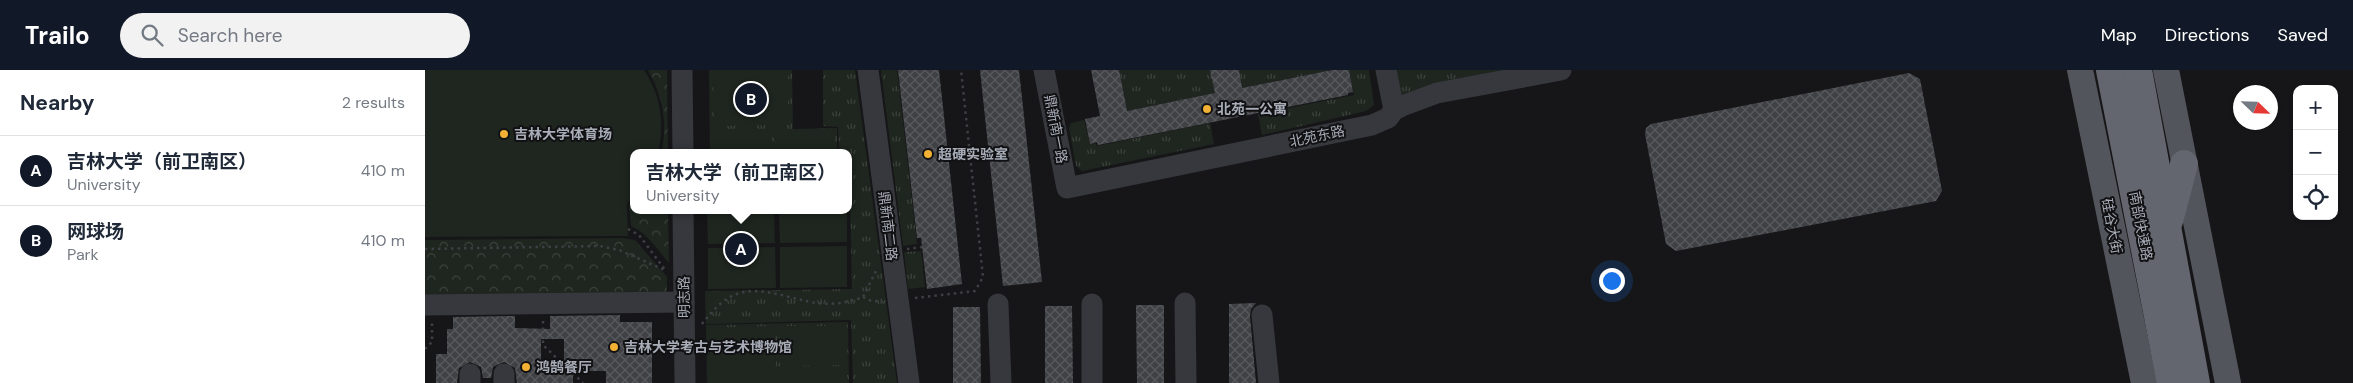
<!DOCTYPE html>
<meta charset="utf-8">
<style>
body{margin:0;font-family:"DM Sans","Noto Sans SC",sans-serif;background:#f2f2f3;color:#1f2937}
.controls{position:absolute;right:15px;top:15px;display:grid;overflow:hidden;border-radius:10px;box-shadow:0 1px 4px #0004}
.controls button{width:45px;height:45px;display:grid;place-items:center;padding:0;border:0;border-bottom:1px solid #e0e1e3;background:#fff;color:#1f2937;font:25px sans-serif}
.compass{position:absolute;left:1808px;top:15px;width:45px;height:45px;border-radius:50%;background:#fff;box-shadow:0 1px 4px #0004;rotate:113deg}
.you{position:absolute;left:1186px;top:210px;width:18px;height:18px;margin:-12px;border:4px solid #fff;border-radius:50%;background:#1a73e8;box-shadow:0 0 0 8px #1a73e833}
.badge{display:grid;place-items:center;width:32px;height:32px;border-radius:50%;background:#111827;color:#fff;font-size:16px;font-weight:700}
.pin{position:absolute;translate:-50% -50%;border:2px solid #fff;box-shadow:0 1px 5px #0006}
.popup{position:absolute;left:205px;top:79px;width:222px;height:65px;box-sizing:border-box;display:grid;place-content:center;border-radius:10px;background:#fff;filter:drop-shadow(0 1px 4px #0005);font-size:16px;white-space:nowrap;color:#747a83}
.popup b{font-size:19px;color:#1f2937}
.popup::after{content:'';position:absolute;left:50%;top:100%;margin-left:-10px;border:10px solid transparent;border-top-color:#fff}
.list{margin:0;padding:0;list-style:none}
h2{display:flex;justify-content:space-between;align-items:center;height:65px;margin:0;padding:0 20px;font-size:21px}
h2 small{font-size:16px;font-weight:400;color:#747a83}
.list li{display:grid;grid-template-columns:32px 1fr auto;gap:15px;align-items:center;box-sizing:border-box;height:70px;padding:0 20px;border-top:1px solid #e0e1e3}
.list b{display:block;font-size:19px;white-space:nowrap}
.list p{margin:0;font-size:16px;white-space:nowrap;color:#747a83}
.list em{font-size:16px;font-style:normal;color:#747a83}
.icon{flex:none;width:28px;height:28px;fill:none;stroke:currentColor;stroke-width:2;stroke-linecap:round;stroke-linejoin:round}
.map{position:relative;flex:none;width:1928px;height:313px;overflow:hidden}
header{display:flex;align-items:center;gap:30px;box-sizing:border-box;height:70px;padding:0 25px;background:#111827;color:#fff}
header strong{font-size:24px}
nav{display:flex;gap:28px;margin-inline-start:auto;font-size:18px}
.search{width:350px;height:45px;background:#f2f2f3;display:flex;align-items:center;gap:12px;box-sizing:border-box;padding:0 18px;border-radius:28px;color:#747a83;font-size:19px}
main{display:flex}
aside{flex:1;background:#fff}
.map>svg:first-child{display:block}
.grass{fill:url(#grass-tufts)}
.forest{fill:url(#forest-crowns)}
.garden{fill:#1e261f}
.building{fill:url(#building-cross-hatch);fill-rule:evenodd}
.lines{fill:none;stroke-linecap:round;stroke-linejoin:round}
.path{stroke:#3d3f44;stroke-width:2.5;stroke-dasharray:2.5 4;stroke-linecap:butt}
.minor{stroke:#37383d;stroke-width:21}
.major{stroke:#53555c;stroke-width:26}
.highway{stroke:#63666e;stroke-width:28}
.poi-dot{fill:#f2b134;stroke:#111113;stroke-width:2}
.labels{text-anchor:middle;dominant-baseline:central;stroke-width:4;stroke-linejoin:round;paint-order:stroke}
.poi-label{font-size:14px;font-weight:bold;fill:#a8adb8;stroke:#111113;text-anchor:start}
.street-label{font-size:14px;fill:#a8adb8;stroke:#111113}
</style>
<header>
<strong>Trailo</strong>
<div class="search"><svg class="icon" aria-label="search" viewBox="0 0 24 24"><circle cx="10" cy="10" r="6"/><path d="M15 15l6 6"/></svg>Search here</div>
<nav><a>Map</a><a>Directions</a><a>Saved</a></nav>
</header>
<main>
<aside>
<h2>Nearby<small>2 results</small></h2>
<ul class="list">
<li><span class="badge">A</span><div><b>吉林大学（前卫南区）</b><p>University</p></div><em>410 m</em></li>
<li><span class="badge">B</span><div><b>网球场</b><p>Park</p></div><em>410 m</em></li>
</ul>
</aside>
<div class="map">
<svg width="1928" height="313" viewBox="0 0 1928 313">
<defs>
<pattern id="grass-tufts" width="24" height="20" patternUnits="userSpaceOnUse" patternTransform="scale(1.25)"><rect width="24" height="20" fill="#1e261f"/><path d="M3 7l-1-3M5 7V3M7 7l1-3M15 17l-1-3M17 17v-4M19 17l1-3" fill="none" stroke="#3c433d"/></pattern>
<pattern id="forest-crowns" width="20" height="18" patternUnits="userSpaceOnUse" patternTransform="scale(1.25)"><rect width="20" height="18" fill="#1e261f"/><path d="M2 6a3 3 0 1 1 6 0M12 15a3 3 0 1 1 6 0" fill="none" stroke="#3c433d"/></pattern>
<pattern id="building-cross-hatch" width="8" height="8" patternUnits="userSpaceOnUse" patternTransform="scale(1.25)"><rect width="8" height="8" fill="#404145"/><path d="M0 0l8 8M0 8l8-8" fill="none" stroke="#595a5e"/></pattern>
</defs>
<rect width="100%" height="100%" fill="#161618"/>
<g class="grass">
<path d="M284,0H367L368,59L412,58V83H285Z"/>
<path d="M398,0H430L472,313H428L426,250L281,254L280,221L427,219L424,83H414L413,57L398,56Z"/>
<path d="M456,0H472L492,174L478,176Z"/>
<path d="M694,0H785L795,22L691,43Z"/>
<path d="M814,0H903V1L811,19Z"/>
<path d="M924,0H944L949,35L941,41L837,65L833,44L929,25Z"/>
<path d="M968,0H1099L978,29Z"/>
<path d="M659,50L665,74L671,73L672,76L785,53L789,74L657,101L651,96L644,58L646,53Z"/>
<path d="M496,181L500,217L483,219L479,182Z"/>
<path d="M423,252L424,313H282L281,255Z"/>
</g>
<g class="forest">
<path d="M223,0H242L243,83H236C244,55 237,25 223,0Z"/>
<path d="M208,130V140H243L244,193C232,179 223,164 206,156L204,135Z"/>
<path d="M196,168L210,170L242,207V227L0,225V170Z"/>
</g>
<g class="garden">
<path d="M0,0H219C236,26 240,53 233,83H208V126L202,134L203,166L0,167Z"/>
<path d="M288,0H363V55L289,56Z"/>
<path d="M345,61V83H287V62Z"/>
<rect x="350" y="61" width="59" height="22"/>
<path d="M282,140H349L350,173L283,174Z"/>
<path d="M354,140H422V172L355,173Z"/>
<path d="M422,176V217L355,218V177Z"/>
<path d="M350,177L351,218L283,219V178Z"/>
<path d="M350,256L351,296L284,297V258Z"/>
<path d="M355,256H421L422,295L355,296Z"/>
<path d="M422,300V313H355V301Z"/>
<path d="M351,301V313H284V302Z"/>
</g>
<g class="building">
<path d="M473,0H514L537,214L502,219L496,168H492Z"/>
<path d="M555,0H594L617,212L578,216Z"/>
<path d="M666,0H694L702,41L790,23L785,0H814L817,18L907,0H924L928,22L923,23V25L673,75L672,72L665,74L660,49L675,46Z"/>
<path d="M1484,3L1495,9L1517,121L1511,131L1251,181L1241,174L1220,64L1221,58L1226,54Z"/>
<path d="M831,233L826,239L825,246L831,313H804V234Z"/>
<path d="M711,235H739V313H712Z"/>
<path d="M620,236H647L648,313H620Z"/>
<path d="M528,237H555L556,313H528Z"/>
<path d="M195,245V252H227V313H181V301H148V313H92L90,298L79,292L68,297L66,308H58L56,297L45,292L34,298L32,313H11V284H22V259H28V247L90,246V258L125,259V246ZM116,269H139V294H116Z"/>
</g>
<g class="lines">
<g class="path">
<path d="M203,159L214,165L241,201"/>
<path d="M0,179L175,176L194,180L242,201"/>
<path d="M482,179L497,177"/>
<path d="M438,227L443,230L458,232"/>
<path d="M490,228L550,221L558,207L536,0"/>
<path d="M118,251V275L158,313"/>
<path d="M277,254C285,244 294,233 305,227C328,214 357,226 381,231C400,236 420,234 438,227L451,201"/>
<path d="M0,279L7,272V251"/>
</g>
<g class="minor">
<path d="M257,0L258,83"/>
<path d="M443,0L484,313"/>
<path d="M619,0L642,118L947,55L963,48L969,40L977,36L1012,23L1136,0"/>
<path d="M961,0L969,40"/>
<path d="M258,140L260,313"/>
<path d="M760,233L761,313"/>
<path d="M573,234L576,313"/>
<path d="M667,234V313"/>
<path d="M0,235L259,232"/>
<path d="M837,245L844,313"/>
<path d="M45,313V304"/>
<path d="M79,313V304"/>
</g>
<g class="major">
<path d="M1655,0L1719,313"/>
<path d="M1741,0L1803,313"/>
</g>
<g class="highway">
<path d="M1685,0L1746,313"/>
<path d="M1713,0L1771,313"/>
<path d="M1744,151L1759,94"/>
</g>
</g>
<g class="poi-dot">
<circle cx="782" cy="39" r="5"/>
<circle cx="79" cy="64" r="5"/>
<circle cx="503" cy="84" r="5"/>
<circle cx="189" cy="277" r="5"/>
<circle cx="101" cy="297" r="5"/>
</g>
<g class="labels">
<g class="poi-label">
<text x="792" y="39">北苑一公寓</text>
<text x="89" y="64">吉林大学体育场</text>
<text x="513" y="84">超硬实验室</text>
<text x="199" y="277">吉林大学考古与艺术博物馆</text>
<text x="111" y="297">鸿鹄餐厅</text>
</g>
<g class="street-label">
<text transform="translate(631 59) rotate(79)">鼎新南一路</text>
<text transform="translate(892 66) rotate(-12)">北苑东路</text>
<text transform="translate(463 156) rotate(83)">鼎新南二路</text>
<text transform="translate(1687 156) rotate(79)">硅谷大街</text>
<text transform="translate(1716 156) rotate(79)">南部快速路</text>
<text transform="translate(259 227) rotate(-91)">明志路</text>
</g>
</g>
</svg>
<div class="controls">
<button>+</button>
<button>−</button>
<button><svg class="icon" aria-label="locate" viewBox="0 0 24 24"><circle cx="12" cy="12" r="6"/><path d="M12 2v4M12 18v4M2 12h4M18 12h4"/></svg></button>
</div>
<svg class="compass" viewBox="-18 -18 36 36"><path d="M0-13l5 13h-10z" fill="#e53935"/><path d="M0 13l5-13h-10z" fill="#747a83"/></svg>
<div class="you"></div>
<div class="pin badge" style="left:316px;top:179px">A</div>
<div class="popup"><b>吉林大学（前卫南区）</b>University</div>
<div class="pin badge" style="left:326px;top:29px">B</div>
</div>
</main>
